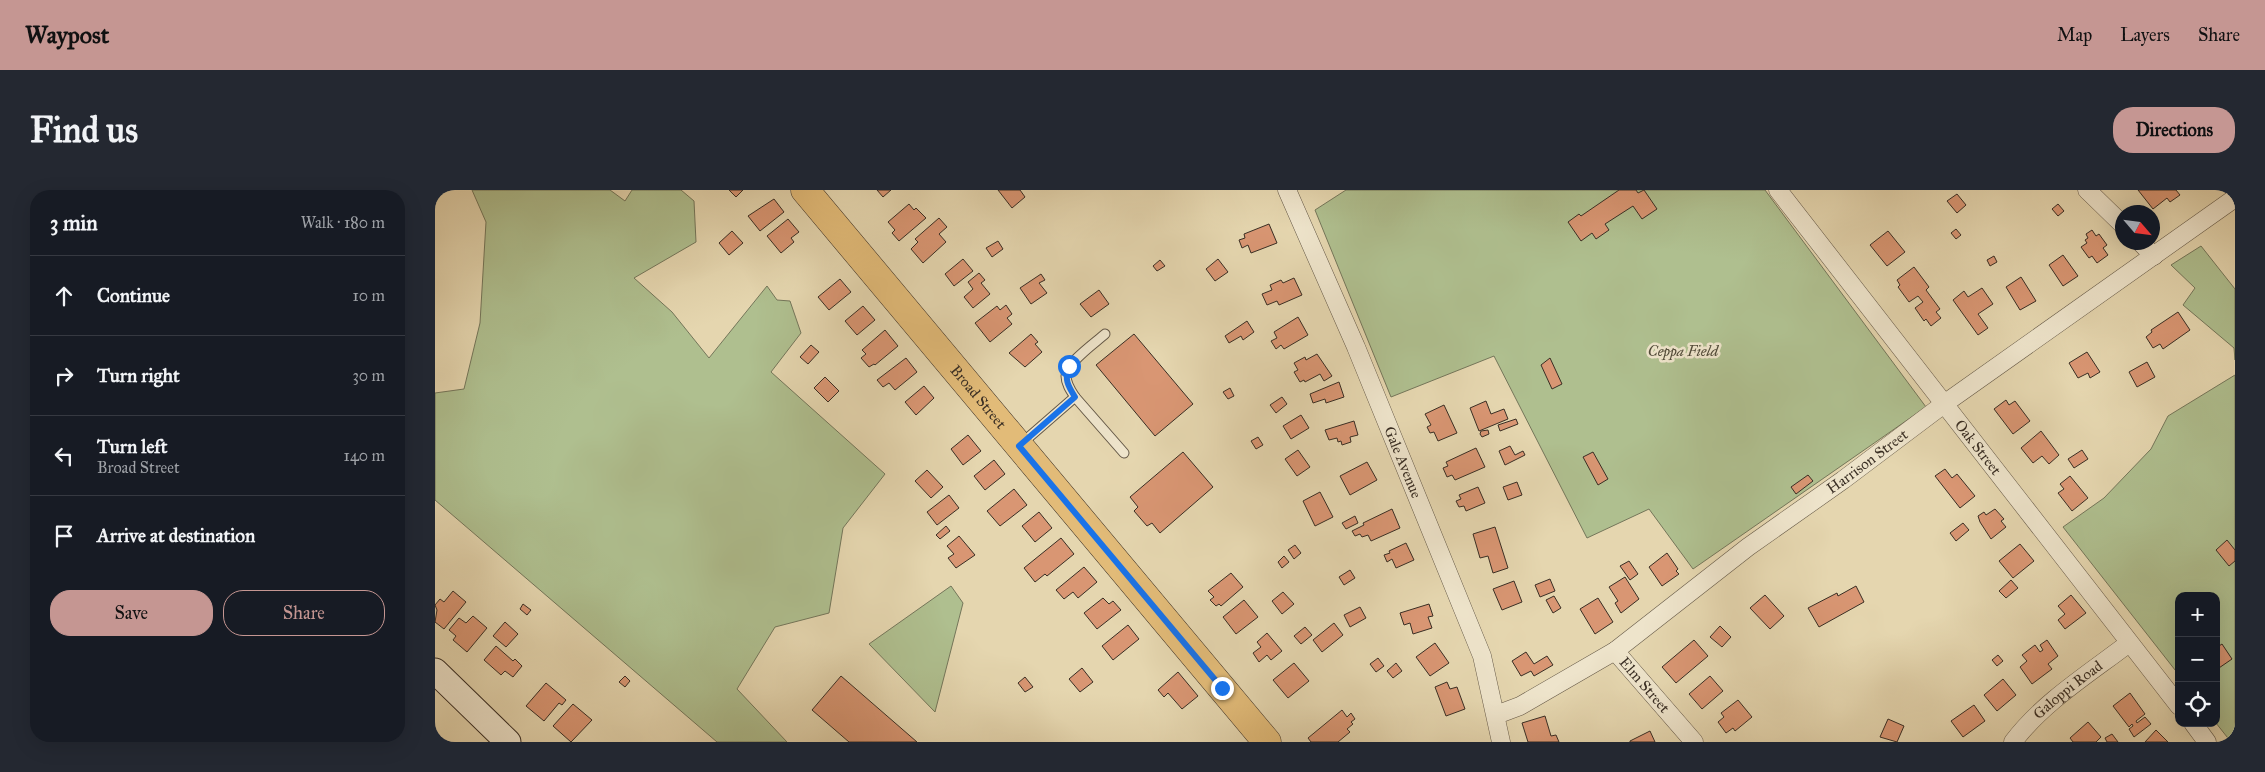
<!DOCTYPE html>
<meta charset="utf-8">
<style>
body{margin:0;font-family:"IM FELL Great Primer",serif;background:#242831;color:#f1f3f6}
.controls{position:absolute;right:15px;bottom:15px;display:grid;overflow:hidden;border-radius:10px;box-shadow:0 5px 20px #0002}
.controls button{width:45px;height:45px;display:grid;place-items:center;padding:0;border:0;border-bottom:1px solid #363941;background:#171b24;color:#f1f3f6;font:25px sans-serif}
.compass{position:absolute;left:1680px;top:15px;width:45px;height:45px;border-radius:50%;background:#171b24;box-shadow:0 5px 20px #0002;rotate:118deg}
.stop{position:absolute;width:15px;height:15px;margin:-11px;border:4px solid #1a73e8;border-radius:50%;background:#fff}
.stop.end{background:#1a73e8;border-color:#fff;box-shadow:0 1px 5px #0008}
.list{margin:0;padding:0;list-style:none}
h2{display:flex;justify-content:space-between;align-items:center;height:65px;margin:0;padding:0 20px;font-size:21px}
h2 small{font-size:16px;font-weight:400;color:#9ea1a6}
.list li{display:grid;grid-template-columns:32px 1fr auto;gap:15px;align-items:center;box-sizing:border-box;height:80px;padding:0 20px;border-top:1px solid #363941}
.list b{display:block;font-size:19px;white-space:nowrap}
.list p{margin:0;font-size:16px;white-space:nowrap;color:#9ea1a6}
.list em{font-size:16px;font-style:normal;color:#9ea1a6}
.actions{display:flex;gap:10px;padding:15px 20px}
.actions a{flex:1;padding:11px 0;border:1px solid #c59692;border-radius:20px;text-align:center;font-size:18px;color:#c59692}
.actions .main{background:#c59692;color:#111}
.icon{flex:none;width:28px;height:28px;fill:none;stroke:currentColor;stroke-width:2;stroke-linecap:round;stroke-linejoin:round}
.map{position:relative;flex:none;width:1800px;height:552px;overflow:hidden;border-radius:20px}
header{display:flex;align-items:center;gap:30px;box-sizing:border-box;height:70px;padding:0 25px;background:#c59692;color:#111}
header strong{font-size:24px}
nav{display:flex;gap:28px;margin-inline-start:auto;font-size:18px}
.intro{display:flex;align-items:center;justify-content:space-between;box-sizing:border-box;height:120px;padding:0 30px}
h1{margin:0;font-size:35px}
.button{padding:12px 22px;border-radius:20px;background:#c59692;color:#111;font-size:18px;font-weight:700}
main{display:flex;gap:30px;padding:0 30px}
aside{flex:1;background:#171b24;border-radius:20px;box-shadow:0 5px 20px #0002}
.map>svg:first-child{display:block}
.green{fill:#afbf8f;stroke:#74765a}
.building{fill:#d99673;stroke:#392e24}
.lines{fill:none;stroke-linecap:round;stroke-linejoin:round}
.lane-casing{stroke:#645847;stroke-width:11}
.street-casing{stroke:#645847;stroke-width:19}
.secondary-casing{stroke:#392e24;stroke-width:27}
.primary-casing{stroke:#392e24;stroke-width:29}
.lane{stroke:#eee4cb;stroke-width:9}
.street{stroke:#eee4cb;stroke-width:18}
.secondary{stroke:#eee4cb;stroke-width:25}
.primary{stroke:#e2bb78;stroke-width:28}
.route{stroke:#1a73e8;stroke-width:6}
.labels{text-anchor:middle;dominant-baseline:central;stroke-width:5;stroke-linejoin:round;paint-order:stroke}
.park-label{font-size:15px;font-style:italic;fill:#514b39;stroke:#eee4cb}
.street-label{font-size:15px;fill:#392e24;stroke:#eee4cb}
</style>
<header>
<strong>Waypost</strong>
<nav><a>Map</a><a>Layers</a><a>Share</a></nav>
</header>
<div class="intro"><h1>Find us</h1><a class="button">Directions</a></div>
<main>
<aside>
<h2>3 min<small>Walk · 180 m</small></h2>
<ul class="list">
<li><svg class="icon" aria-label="ahead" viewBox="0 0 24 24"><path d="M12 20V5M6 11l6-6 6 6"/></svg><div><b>Continue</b></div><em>10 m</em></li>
<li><svg class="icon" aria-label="right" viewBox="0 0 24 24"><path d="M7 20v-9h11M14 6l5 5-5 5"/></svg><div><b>Turn right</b></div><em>30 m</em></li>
<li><svg class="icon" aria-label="left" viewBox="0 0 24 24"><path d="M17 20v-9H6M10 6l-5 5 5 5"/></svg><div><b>Turn left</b><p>Broad Street</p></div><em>140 m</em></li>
<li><svg class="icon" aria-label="arrive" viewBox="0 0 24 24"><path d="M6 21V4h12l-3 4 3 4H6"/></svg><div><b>Arrive at destination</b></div></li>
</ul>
<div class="actions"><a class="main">Save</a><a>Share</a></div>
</aside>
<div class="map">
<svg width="1800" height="552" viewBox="0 0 1800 552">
<rect width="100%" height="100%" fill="#e5d6af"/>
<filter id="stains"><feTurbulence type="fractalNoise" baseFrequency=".004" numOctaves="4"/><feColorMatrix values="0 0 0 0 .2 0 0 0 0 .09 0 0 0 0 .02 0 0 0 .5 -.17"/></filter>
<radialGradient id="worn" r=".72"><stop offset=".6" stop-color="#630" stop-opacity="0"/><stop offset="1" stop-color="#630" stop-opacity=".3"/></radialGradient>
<g class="green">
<path d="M37,0H175L190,11L197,0H246L259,11L261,52L199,88L237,122L274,168L332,96L342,110L355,111L366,143L336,182L450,284L408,338L394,423L340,437L302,499L352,552H282L0,310V203L29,199L45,133L51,32Z"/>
<path d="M911,0H1330L1491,217L1258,379L1214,319L1152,348L1059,166L956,207L880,20Z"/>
<path d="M1766,56L1800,99V170L1799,158L1748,115L1760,98L1736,75Z"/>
<path d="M1800,185V552H1796L1781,533V406H1744V485L1628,337L1669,308L1716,259L1733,226Z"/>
<path d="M516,396L528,413L500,522L434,454Z"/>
</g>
<g class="building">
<path d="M294,0H308L301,7Z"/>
<path d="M442,0H456L448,7Z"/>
<path d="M563,0H585L590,7L577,18Z"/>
<path d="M1201,0L1203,3L1209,0L1222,19L1207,29L1198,16L1170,34L1174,40L1161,49L1157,43L1146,51L1133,32L1144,24L1146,26L1184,0Z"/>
<path d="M1703,0H1741L1745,5L1735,12L1732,8L1718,19Z"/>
<path d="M1522,4L1531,15L1522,23L1512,11Z"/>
<path d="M339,9L349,22L325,41L313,26Z"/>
<path d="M474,14L479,20L481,18L491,28L464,51L457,43L460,40L453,32Z"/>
<path d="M1623,14L1629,21L1623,26L1617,19Z"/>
<path d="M504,28L512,37L504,44L511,52L488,73L476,59L483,52L480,49Z"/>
<path d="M353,29L364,42L356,48L359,52L346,63L332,46Z"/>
<path d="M834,34L842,53L816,63L813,55L807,58L804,50L810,48L809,44Z"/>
<path d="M1521,39L1526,45L1521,49L1516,43Z"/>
<path d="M1657,40L1661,46L1664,44L1672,55L1668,58L1673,65L1662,73L1657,66L1654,68L1646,57L1652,53L1650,50L1653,48L1651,44Z"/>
<path d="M297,41L308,53L294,65L284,53Z"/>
<path d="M1453,41L1470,62L1452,76L1435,55Z"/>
<path d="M563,51L568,59L557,67L551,58Z"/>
<path d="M1628,65L1643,86L1628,96L1614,75Z"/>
<path d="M1559,66L1562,72L1555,76L1552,70Z"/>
<path d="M528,69L538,81L519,96L510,84Z"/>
<path d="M783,69L793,82L780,91L771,79Z"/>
<path d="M725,70L730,76L722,81L718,76Z"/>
<path d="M1479,77L1494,97L1491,100L1505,119L1501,122L1506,128L1496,136L1491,129L1489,131L1480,118L1488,112L1483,106L1474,112L1463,97L1465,95L1462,90Z"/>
<path d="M544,83L550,90L546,93L555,104L538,118L529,107L538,99L533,92Z"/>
<path d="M606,84L610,90L604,93L612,103L596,114L585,98Z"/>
<path d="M1586,87L1601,111L1585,120L1571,97Z"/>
<path d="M859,88L867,105L844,115L842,111L832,115L827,104L837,100L835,95L846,90L848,93Z"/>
<path d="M405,89L416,102L394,120L383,107Z"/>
<path d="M1547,98L1558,114L1543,124L1553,138L1543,145L1518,110L1529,101L1533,107Z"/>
<path d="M664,100L674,114L656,127L645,114Z"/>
<path d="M571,115L577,124L572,128L577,134L555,152L540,133L562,116L565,120Z"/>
<path d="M428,116L440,130L422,145L410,131Z"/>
<path d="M1743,122L1755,140L1728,159L1725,154L1718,158L1711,147L1717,142L1716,140Z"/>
<path d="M863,127L873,145L849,159L846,155L841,159L836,151L842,148L839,142Z"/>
<path d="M812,131L819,142L808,150L806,146L794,153L790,146Z"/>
<path d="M450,140L463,156L440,175L439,174L434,177L426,168L431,164L427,160Z"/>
<path d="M596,144L603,152L600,154L607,162L590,177L574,163Z"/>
<path d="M699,144L758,214L720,246L661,175Z"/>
<path d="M376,155L384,162L373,174L365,167Z"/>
<path d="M1652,162L1665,182L1655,188L1653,183L1643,188L1634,173Z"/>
<path d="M882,164L897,186L889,191L885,184L870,192L869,190L865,192L859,182L863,180L859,173L870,167L871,170Z"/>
<path d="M471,168L482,182L460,200L454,193L448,197L442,190Z"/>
<path d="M1115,168L1127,194L1117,199L1106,175Z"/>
<path d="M1712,172L1720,187L1702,197L1694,182Z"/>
<path d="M390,187L404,201L393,212L379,198Z"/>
<path d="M904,192L909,207L891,213L890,209L878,213L875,204Z"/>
<path d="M489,196L499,208L481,225L470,212Z"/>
<path d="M795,198L799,206L793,209L788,202Z"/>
<path d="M847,207L852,214L841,223L835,215Z"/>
<path d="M1571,210L1574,215L1580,211L1595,231L1578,244L1559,219Z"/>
<path d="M1051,211L1056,224L1069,219L1073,229L1044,241L1035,218Z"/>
<path d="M1009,215L1022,243L1003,251L999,242L995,243L992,237L996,235L990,224Z"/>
<path d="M866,225L874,238L856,249L848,236Z"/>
<path d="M1081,229L1083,234L1065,241L1063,235Z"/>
<path d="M919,231L923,245L915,247L916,252L907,255L906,251L903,252L902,248L894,250L890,240Z"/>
<path d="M1053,240L1054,244L1047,247L1045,244L1046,241Z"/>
<path d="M1606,241L1624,265L1614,274L1607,266L1598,273L1586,258Z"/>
<path d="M533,245L546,261L528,275L516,259Z"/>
<path d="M823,247L828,255L821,259L816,251Z"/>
<path d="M1075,256L1080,265L1088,261L1090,265L1070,275L1064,261Z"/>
<path d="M1041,258L1050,277L1020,290L1017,285L1012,287L1008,278L1013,276L1011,272Z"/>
<path d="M863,260L875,277L862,286L850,269Z"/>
<path d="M1647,260L1653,269L1639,278L1633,269Z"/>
<path d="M748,262L778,297L725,343L717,333L712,336L699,321L703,317L695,307Z"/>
<path d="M1158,262L1173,289L1163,295L1148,267Z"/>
<path d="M559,270L570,284L550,300L539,286Z"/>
<path d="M932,272L942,290L915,305L905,286Z"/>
<path d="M1510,279L1517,288L1522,284L1540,306L1525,318L1500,286Z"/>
<path d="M492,280L508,297L496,308L480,291Z"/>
<path d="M1373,285L1378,291L1361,304L1356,297Z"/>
<path d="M1635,286L1653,308L1637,321L1623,303L1629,299L1625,294Z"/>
<path d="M1082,292L1087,305L1073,310L1068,297Z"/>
<path d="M1043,297L1050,313L1031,321L1029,316L1024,317L1021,311L1026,309L1024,305Z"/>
<path d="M579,299L592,315L565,336L552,321Z"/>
<path d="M885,302L898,327L880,336L868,311Z"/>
<path d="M514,305L524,318L502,335L492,322Z"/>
<path d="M957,319L965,338L936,351L933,345L927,347L925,344L920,346L917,341L929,335L928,333Z"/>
<path d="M1560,319L1569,329L1566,331L1571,337L1556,349L1545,332L1543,326L1549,322L1551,325Z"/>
<path d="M604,322L617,338L600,352L587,336Z"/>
<path d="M920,326L923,333L911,339L907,333Z"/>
<path d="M1528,333L1534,340L1521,351L1515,343Z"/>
<path d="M511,336L515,341L505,349L501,345Z"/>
<path d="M1060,337L1073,378L1058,383L1053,366L1045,368L1038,344Z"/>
<path d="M524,346L540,365L521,378L513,368L519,364L512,356Z"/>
<path d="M626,348L639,364L612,386L610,384L600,392L589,378Z"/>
<path d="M1792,350L1800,360V371L1794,376L1781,360Z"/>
<path d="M971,353L979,370L961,378L957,369L952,372L949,365L955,363L954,361Z"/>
<path d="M1585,354L1599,371L1578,388L1564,371Z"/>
<path d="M860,355L866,363L859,369L853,360Z"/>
<path d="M1232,363L1243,379L1241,381L1244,384L1227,396L1214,377Z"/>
<path d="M849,366L854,372L847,378L843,372Z"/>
<path d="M1194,371L1203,384L1195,390L1185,376Z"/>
<path d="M649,377L662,392L643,408L638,402L629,409L621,400Z"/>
<path d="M915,380L920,388L909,395L904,387Z"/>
<path d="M796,383L808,397L786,416L784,414L781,416L775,410L779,407L773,401Z"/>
<path d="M1190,387L1204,409L1186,423L1180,413L1183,411L1174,397Z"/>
<path d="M1115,389L1120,401L1105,407L1100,395Z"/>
<path d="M1576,390L1583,398L1571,408L1564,401Z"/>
<path d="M1079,391L1087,412L1067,420L1058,399Z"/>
<path d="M1421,396L1429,412L1384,437L1373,418L1402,403L1403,406Z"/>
<path d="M18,401L31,412L9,439L0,432L2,420L0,415L5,409L9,412Z"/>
<path d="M848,402L859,414L847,424L837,411Z"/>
<path d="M1330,405L1349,426L1335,439L1315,418Z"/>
<path d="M1636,405L1651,423L1630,439L1623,430L1630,424L1623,416Z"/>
<path d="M1119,406L1126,418L1118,423L1111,410Z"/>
<path d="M668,408L674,414L678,411L686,420L662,439L649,423Z"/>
<path d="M1163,408L1178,432L1160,444L1145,419Z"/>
<path d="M809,410L823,427L801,444L788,427Z"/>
<path d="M88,414L96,420L92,425L85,419Z"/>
<path d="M994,414L998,426L993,427L997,438L978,444L975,433L969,435L965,423Z"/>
<path d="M925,417L931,428L915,437L909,425Z"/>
<path d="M38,426L52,438L32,462L18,450L21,446L14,440L24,428L31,433Z"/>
<path d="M70,432L83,444L71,457L58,446Z"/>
<path d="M899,433L908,445L887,462L878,450Z"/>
<path d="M693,435L704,449L678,470L667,456Z"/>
<path d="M1285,436L1296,447L1287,457L1275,447Z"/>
<path d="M870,437L877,445L866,454L859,446Z"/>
<path d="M832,443L847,461L836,470L832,465L824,472L818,463L826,457L822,452Z"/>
<path d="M1259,450L1273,466L1241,493L1227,477Z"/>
<path d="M1612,450L1623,466L1613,474L1617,479L1597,494L1585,477L1592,471L1587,465L1600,455L1605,462L1608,460L1605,455Z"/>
<path d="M1000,453L1014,473L995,486L981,467Z"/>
<path d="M1787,454L1797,469L1781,480V458Z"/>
<path d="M61,456L78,471L80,469L87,476L78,487L70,481L66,485L49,470Z"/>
<path d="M1091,462L1099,474L1112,466L1118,475L1099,486L1096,481L1086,486L1077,471Z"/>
<path d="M1563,465L1568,471L1562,476L1557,470Z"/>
<path d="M943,468L949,476L941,482L935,474Z"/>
<path d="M859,473L874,491L853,508L838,490Z"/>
<path d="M961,473L967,481L958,488L952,481Z"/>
<path d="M647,478L658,492L645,502L634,489Z"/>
<path d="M743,482L763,506L747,519L733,503L729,507L723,500Z"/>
<path d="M190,486L195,491L190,497L184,492Z"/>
<path d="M406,486L482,552H414L377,520Z"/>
<path d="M1275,486L1288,501L1267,519L1254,504Z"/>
<path d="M590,487L598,497L590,502L583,493Z"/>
<path d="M1568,489L1581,505L1562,521L1549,505Z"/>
<path d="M1012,492L1015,499L1022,497L1030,519L1011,526L1000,497Z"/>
<path d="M111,493L131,510L127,515L124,513L109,531L91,516Z"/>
<path d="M1695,503L1710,524L1701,531L1702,533L1710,527L1716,534L1699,547L1694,539L1698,536L1697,534L1694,537L1678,516Z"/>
<path d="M1303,510L1317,527L1300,541L1298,538L1291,543L1283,532L1289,527L1286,523Z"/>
<path d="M138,514L157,530L136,552L118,536Z"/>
<path d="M1539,515L1550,531L1528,547L1516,531Z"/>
<path d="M907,520L912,527L916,523L920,529L916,532L918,534L912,539L915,542L903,552H876L873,548Z"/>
<path d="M1110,526L1116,546L1121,545L1124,552H1093L1087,533Z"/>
<path d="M1453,529L1469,536L1462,552L1445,547Z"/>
<path d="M1653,532L1666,547L1661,552H1638L1635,548Z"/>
<path d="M1721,540L1733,552H1710Z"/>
<path d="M1215,541L1220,552H1195V551Z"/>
<path d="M1677,544L1683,552H1672L1670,548Z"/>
</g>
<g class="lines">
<defs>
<g id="lane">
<path d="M640,207C636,201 631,194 631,186C631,173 660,153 670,144"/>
<path d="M586,254L640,207L689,263"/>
</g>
<g id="street">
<path id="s1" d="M852,0L921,157L1047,466L1066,552"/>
<path id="s2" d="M1343,0L1744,516"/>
<path d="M1652,0L1688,35"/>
<path d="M1705,52L1719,66"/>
<path id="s3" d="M1180,461L1259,552"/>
<path id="s4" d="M1061,525L1085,516L1180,461L1313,357L1408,290L1509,214L1800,8"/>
<path d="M1758,533L1772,552"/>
<path id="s5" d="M1578,552C1608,512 1655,483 1694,453"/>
</g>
<path id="secondary" d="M0,481L73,552"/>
<g id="primary">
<path id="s6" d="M370,0L832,552"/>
</g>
</defs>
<use href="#lane" class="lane-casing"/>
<use href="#street" class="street-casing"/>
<use href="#secondary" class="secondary-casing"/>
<use href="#primary" class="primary-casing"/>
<use href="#lane" class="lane"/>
<use href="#street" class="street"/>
<use href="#secondary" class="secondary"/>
<use href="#primary" class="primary"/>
</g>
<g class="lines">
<path class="route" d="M634,176C629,189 633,196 640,207L584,256L787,498"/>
</g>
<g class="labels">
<g class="park-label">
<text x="1248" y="161">Ceppa Field</text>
</g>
<g class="street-label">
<text stroke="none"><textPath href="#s6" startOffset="270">Broad Street</textPath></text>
<text stroke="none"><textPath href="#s2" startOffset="326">Oak Street</textPath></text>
<text stroke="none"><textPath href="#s4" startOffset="451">Harrison Street</textPath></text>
<text stroke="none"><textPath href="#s1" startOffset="296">Gale Avenue</textPath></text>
<text stroke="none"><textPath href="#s3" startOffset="45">Elm Street</textPath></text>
<text stroke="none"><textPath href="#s5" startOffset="76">Galoppi Road</textPath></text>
</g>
</g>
<rect width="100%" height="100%" filter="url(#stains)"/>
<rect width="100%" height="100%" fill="url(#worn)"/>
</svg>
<div class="controls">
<button>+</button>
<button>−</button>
<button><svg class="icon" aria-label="locate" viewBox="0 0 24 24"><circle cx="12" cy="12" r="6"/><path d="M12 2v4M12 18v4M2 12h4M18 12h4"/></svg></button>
</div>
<svg class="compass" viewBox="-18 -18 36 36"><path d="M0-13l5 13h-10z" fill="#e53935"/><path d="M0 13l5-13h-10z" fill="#9ea1a6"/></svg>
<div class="stop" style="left:634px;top:176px"></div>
<div class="stop end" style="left:787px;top:498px"></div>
</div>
</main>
